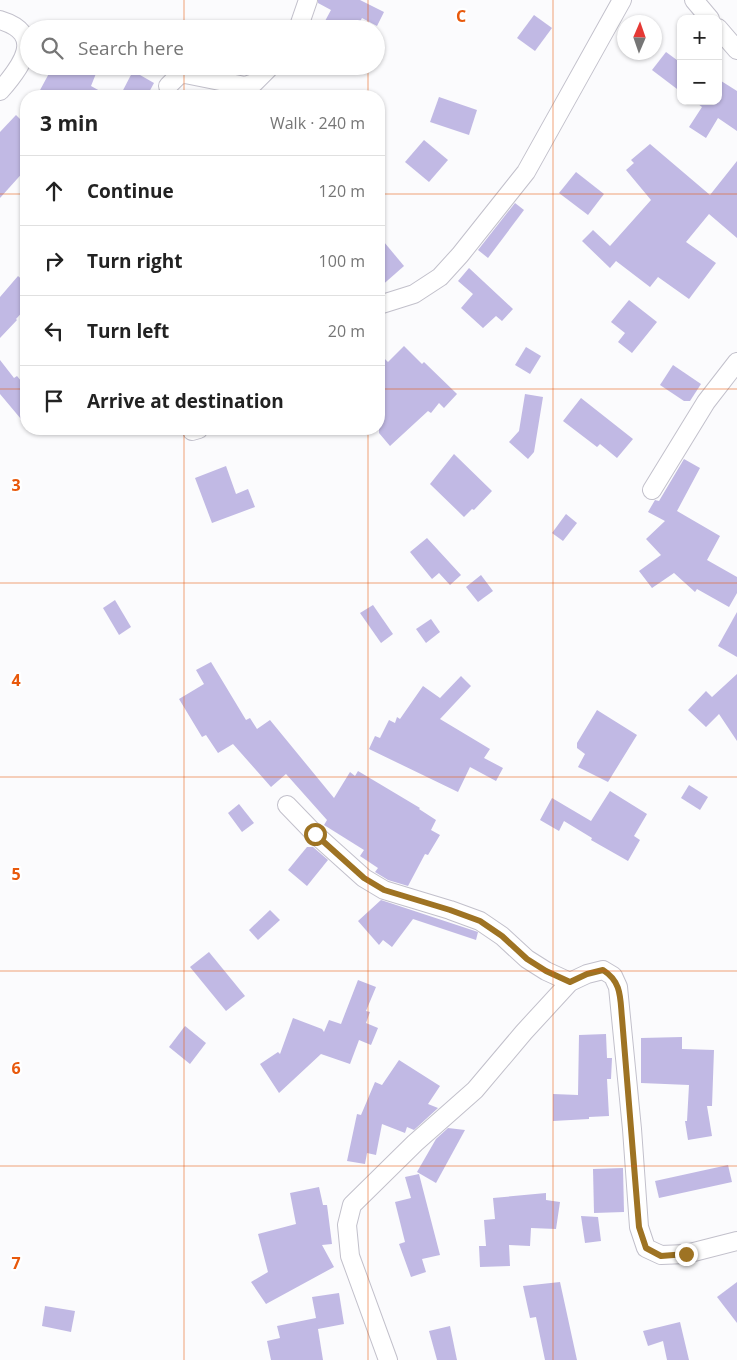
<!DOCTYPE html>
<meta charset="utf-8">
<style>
body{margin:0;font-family:"Open Sans",sans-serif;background:#f2f2f2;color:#222}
.controls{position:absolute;right:15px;top:15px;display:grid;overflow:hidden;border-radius:10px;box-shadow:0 1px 4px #0004}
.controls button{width:45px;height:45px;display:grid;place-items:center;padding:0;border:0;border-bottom:1px solid #e0e0e0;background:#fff;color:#222;font:25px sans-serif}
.compass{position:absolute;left:617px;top:15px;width:45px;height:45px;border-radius:50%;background:#fff;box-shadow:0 1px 4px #0004;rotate:2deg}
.stop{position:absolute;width:15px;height:15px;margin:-11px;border:4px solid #9e7323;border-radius:50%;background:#fff}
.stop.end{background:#9e7323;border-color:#fff;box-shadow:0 1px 5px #0008}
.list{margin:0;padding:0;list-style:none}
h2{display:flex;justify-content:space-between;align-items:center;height:65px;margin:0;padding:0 20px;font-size:21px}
h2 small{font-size:16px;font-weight:400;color:#767676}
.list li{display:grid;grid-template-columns:32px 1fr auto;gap:15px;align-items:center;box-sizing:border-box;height:70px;padding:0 20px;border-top:1px solid #e0e0e0}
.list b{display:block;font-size:19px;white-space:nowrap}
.list em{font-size:16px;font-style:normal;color:#767676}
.icon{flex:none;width:28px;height:28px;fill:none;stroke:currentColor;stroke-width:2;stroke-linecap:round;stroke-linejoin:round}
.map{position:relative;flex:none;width:737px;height:1360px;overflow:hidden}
.search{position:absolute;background:#fff;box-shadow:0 1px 4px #0004;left:20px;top:20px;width:365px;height:55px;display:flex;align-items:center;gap:12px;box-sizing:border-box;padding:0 18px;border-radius:28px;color:#767676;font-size:19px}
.panel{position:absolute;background:#fff;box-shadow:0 1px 4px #0004;left:20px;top:90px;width:365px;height:345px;border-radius:20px}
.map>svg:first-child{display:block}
.building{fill:#c1b9e4}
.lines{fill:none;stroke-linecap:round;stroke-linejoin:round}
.minor-casing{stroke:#c2c0cb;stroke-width:20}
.minor{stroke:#fff;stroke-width:18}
.route{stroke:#9e7323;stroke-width:6}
.grid{fill:none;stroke:#e8590c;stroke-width:1;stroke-opacity:0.55}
.grid-label{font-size:16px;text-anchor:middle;font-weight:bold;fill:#e8590c;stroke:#fff;stroke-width:4.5;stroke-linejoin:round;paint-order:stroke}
</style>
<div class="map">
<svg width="737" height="1360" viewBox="0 0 737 1360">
<rect width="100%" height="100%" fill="#fbfbfd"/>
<g class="building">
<path d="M318,0H360L384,12L377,26L362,18L356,29H339L325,21L331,10L318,3Z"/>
<path d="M534,15L552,28L535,51L517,38Z"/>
<path d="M666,52L681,63V92L652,70Z"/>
<path d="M53,66H86L97,71L91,86L109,96H47L39,92Z"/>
<path d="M133,71L154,83L147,96H120Z"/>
<path d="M718,79L737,91V131L718,118L706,138L689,127L702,107L694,101H718Z"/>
<path d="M439,97L477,110L469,135L430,122Z"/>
<path d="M16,115L26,125V169L0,198V132Z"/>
<path d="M424,140L448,160L429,182L405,162Z"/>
<path d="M650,144L710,195L737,161V238L709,214L686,242L716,263L689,299L658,277L650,287L616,261L610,268L582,241L593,230L610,246L651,200L626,170L634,163L631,160Z"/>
<path d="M576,172L604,194L588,215L559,193Z"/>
<path d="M515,203L524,210L488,258L478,250Z"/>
<path d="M379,236L404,266L379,288Z"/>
<path d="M469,268L513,309L502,321L496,316L483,328L461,308L473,294L458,281Z"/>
<path d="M18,276L26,283V308L16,319L17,320L0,338V297Z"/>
<path d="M629,300L657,322L632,353L618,342L625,333L611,322Z"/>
<path d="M404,346L422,364L424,362L457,394L444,408L439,403L431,413L428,411L390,446L379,433V353L388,362Z"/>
<path d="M526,347L541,356L530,374L515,365Z"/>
<path d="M0,360L14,378L17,376L26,387V425L0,394Z"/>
<path d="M673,365L701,384L690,401H684L660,385Z"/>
<path d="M525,394L543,397L534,452L528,459L509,442L519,431Z"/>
<path d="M581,398L633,439L617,458L600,444L597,447L563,421Z"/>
<path d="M454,454L492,491L474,510L472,509L464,517L430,484Z"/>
<path d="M684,459L700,468L677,511L720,536L707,560L737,577V593L729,607L697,589L695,592L674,573L652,588L639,571L661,555L646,539L665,521L648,512L655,500L659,501Z"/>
<path d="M226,466L236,494L248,489L255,507L212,523L195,478Z"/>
<path d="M566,514L577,523L563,541L552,533Z"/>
<path d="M427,538L461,575L450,585L439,573L432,579L410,552Z"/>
<path d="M481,575L493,591L478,602L466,587Z"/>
<path d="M115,600L131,627L119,635L103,608Z"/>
<path d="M373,605L393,634L381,643L360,613Z"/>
<path d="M737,612V657L718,646Z"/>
<path d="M431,619L440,632L426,643L416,629Z"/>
<path d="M211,662L246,720L250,718L257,729L270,720L334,798L350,772L355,776L358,771L420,808L419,809L436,820L431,830L440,835L428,855L425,854L408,886L388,880L375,872L378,868L360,856L364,850L324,825L327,820L286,774L271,787L233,744L218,753L206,735L202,737L179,699L204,684L196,670Z"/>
<path d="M737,674V741L719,714L706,727L688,710L706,691L712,697Z"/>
<path d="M461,676L471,686L440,719L490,749L484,758L503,768L496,781L470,767L458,792L369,749L375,736L380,738L389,720L395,723L397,717L400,719L423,686L440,698Z"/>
<path d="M597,710L637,735L608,782L578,767L585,754L577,748V743Z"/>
<path d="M689,785L708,797L700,810L681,798Z"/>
<path d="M610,791L647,814L634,836L640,840L628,861L591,840L592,838L564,821L559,831L540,820L552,798L591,821Z"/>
<path d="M239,804L254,823L242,832L228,813Z"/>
<path d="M307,847H313L328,860L307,886L288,870Z"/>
<path d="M381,900L475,931L478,932L476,940L413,919L392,947L383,940L379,945L358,921Z"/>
<path d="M270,910L280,920L258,940L249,930Z"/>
<path d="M209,952L245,996L226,1011L190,967Z"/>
<path d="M358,980L376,987L366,1011L370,1012L366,1023L378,1028L371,1045L359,1040L350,1064L321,1054L279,1093L260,1064L278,1052L280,1054L293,1018L322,1029L324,1032L329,1020L341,1024Z"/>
<path d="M185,1026L206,1043L190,1064L169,1047Z"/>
<path d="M606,1034L607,1058H612L611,1079H607L609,1116L589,1117V1119L553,1121V1094L578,1095L579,1035Z"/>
<path d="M682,1037V1049L714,1050L712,1106H707L712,1136L688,1140L685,1121H687L689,1085L641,1083V1038Z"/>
<path d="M399,1060L440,1086L428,1104L438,1108L414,1130L407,1127L405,1133L382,1124L376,1155L367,1153L365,1164L347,1161L357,1114L361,1115L375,1082L382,1085Z"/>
<path d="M448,1128L465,1130L436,1183L417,1172L436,1139Z"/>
<path d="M728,1165L732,1182L659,1198L655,1181Z"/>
<path d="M623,1168L624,1212L594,1213L593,1169Z"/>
<path d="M419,1174L440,1255L422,1259L426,1272L411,1277L399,1244L405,1242L395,1202L411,1198L405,1177Z"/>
<path d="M319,1187L323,1205H327L332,1244L322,1245L334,1267L266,1304L251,1282L268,1272L258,1234L296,1224L290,1193Z"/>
<path d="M546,1193V1200L560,1202L556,1229L531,1228L530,1246L509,1245L510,1266L480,1267L479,1246H486L484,1220L495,1219L493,1198Z"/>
<path d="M581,1216L598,1217L601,1241L585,1243Z"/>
<path d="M560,1282L577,1360H545L536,1317L530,1318L523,1286Z"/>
<path d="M737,1282V1323L717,1297Z"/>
<path d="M339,1293L344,1324L318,1329L323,1360H271L267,1341L280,1338L277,1326L316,1318L312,1297Z"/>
<path d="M45,1306L75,1311L71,1332L42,1326Z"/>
<path d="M680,1322L689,1360H667L663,1341L648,1346L643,1331Z"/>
<path d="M450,1326L457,1360H437L429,1331Z"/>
</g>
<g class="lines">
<defs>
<g id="minor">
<path d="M694,0L710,19"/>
<path d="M0,20C46,34 22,66 0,91"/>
<path d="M718,28L737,50"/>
<path d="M298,29L308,0"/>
<path d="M168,86L179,75L185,74L245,86L254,83L271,66"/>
<path d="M379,305L414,294L440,277L460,255L526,172L622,0"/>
<path d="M192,431L199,429"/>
<path d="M652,490L706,402L737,362"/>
<path d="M287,805L315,834L364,878L384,890L450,910L480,921L502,936L527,959L546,971L570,982"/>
<path d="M388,1360L350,1256L347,1225L352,1205L415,1143L475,1090L524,1032L570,982L587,974L603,970L613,976L618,987L632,1129L639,1227L646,1248L661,1255L686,1254L737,1241"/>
</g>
</defs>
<use href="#minor" class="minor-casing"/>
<use href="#minor" class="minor"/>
</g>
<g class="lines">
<path class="route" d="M315,834L364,878L384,890L450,910L480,921L502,936L527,959L546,971L570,982L587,974L603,970C622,982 620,998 622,1018L639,1227L646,1248L661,1256L686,1254"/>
</g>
<path class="grid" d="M184,0V29M368,0V29M553,0V1360M184,66V96M368,66V96M0,194H26M379,194H737M0,389H26M379,389H737M184,429V1360M368,429V1360M0,583H737M0,777H737M0,971H737M0,1166H737"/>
<g class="grid-label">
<text x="461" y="22">C</text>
<text x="16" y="491">3</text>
<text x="16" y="686">4</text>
<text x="16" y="880">5</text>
<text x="16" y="1074">6</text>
<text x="16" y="1269">7</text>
</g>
</svg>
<div class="controls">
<button>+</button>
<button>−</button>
</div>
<svg class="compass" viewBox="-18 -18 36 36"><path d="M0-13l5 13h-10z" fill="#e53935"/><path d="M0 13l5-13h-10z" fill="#767676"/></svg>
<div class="stop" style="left:315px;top:834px"></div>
<div class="stop end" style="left:686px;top:1254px"></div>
<div class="search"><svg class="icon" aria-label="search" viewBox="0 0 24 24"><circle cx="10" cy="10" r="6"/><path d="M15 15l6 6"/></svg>Search here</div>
<section class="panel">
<h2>3 min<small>Walk · 240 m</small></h2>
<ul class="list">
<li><svg class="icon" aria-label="ahead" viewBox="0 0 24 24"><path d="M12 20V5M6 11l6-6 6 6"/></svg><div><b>Continue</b></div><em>120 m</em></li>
<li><svg class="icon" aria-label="right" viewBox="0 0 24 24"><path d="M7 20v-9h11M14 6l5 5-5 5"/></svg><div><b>Turn right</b></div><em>100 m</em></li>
<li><svg class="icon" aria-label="left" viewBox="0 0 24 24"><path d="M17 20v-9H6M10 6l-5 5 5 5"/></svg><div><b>Turn left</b></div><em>20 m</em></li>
<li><svg class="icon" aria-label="arrive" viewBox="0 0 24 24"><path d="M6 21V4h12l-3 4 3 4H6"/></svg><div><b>Arrive at destination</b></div></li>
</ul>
</section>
</div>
